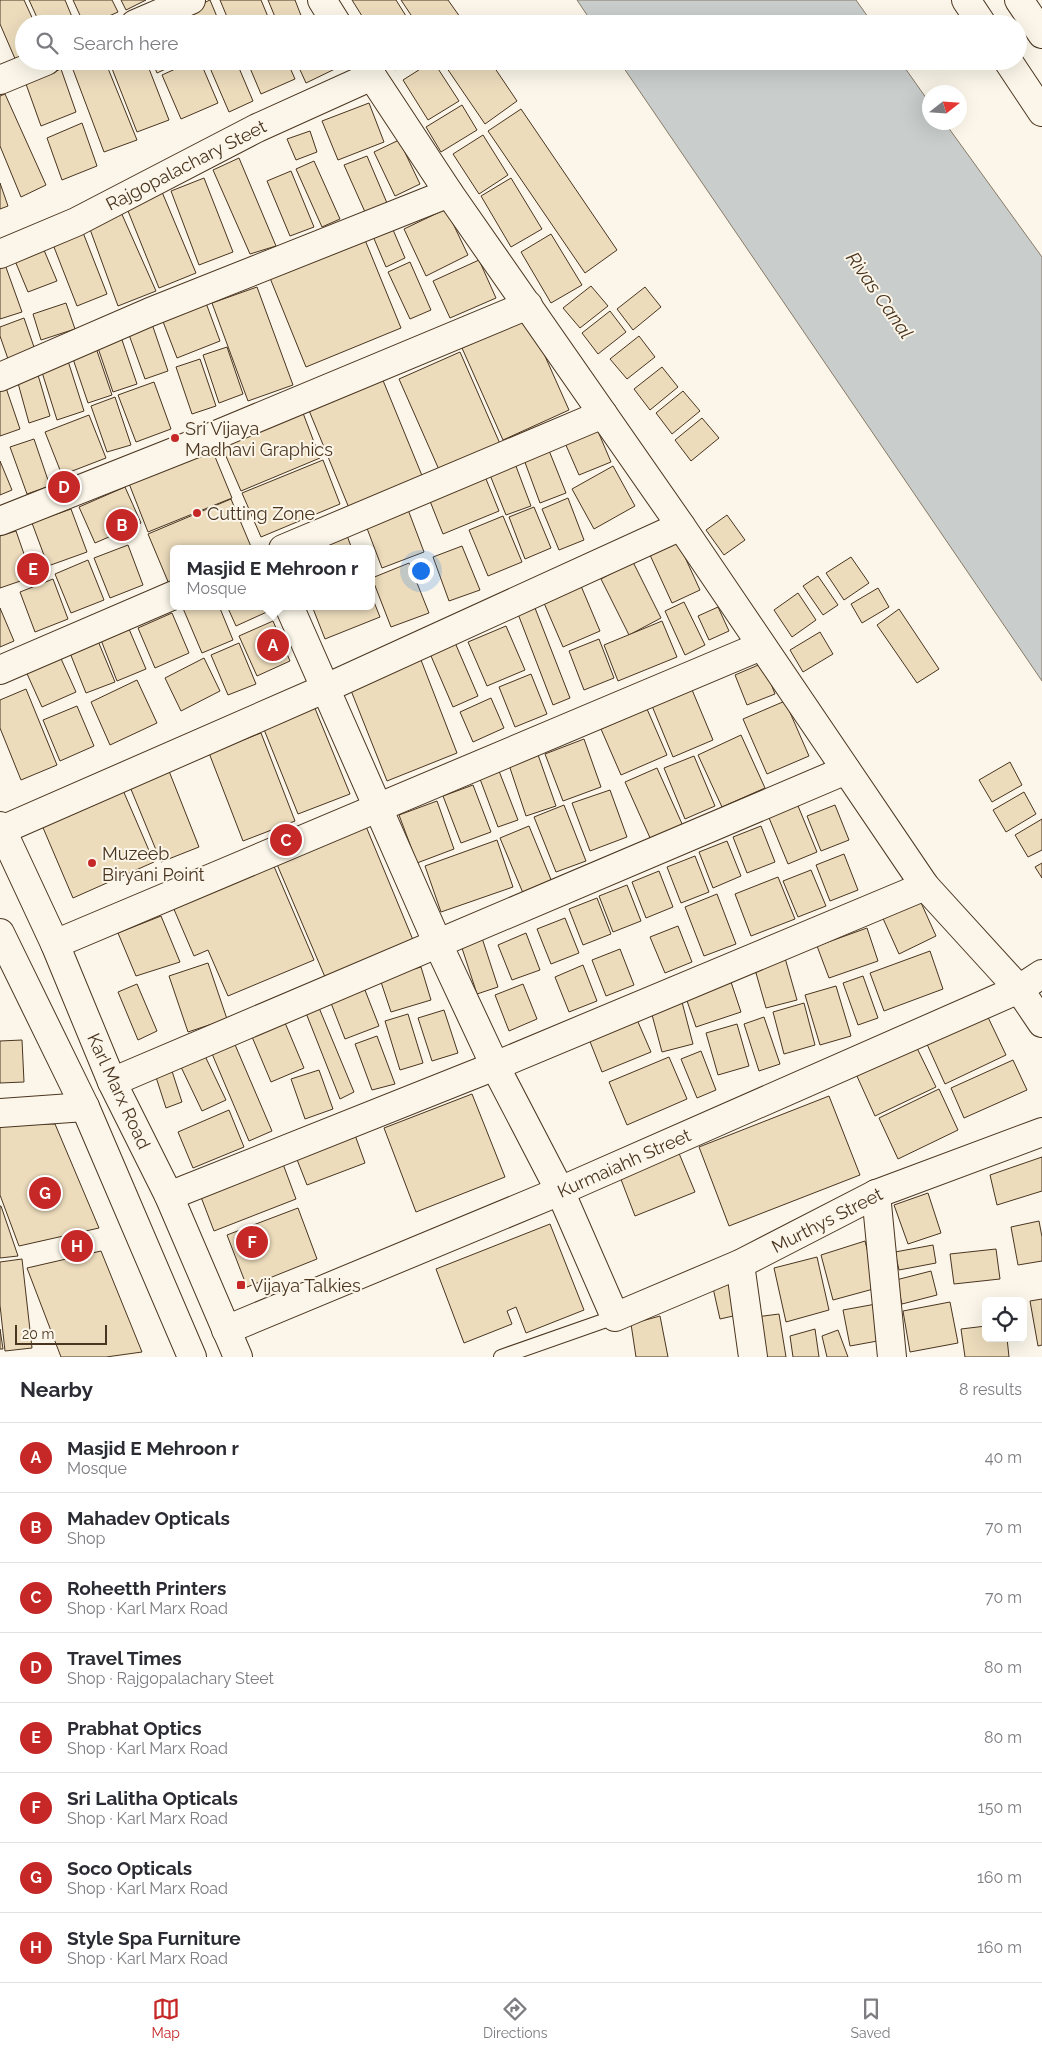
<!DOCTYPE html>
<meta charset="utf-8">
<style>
body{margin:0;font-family:Raleway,sans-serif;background:#f2f2f3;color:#2b2b33}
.controls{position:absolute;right:15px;bottom:15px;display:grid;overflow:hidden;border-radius:8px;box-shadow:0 5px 20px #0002}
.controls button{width:45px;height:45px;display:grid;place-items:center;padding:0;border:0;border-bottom:1px solid #e1e1e2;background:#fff;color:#2b2b33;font:25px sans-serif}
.compass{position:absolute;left:922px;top:85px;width:45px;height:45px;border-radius:50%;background:#fff;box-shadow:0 5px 20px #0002;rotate:73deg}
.scale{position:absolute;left:15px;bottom:12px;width:92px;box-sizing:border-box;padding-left:5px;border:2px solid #4a3520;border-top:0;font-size:14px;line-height:18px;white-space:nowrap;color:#4a3520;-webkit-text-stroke:4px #fbf6e9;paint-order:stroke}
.you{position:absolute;left:420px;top:570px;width:18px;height:18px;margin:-12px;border:4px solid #fff;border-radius:50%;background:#1a73e8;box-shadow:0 0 0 8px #1a73e833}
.badge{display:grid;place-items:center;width:32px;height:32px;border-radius:50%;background:#c62828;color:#fff;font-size:16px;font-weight:700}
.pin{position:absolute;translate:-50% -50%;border:2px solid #fff;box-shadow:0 1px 5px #0006}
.popup{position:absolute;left:170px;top:545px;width:205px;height:65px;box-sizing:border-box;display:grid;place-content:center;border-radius:8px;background:#fff;filter:drop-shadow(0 1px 4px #0005);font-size:16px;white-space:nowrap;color:#7c7c81}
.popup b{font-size:19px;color:#2b2b33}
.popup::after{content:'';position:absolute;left:50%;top:100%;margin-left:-10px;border:10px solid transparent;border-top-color:#fff}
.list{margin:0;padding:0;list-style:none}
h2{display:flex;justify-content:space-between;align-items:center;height:65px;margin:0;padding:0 20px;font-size:21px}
h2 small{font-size:16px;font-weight:400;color:#7c7c81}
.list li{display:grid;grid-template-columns:32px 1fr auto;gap:15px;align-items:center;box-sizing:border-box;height:70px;padding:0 20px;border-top:1px solid #e1e1e2}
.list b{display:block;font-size:19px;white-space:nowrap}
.list p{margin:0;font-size:16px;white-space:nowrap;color:#7c7c81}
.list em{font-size:16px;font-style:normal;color:#7c7c81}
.icon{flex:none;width:28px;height:28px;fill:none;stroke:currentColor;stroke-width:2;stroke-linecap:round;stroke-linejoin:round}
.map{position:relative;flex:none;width:1042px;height:1357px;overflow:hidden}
.search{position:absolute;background:#fff;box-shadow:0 5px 20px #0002;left:15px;right:15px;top:15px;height:55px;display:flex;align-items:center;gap:12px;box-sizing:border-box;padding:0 18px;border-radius:28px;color:#7c7c81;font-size:19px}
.sheet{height:625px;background:#fff}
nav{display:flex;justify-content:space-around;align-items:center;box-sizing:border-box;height:70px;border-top:1px solid #e1e1e2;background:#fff;font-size:14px;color:#7c7c81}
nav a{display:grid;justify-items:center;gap:2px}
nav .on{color:#c62828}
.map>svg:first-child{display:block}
.water{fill:#c9cecd;stroke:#887966}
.building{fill:#ecdcbc;stroke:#4a3520}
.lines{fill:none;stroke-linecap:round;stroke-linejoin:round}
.service-casing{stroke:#4a3520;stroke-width:16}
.minor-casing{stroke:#4a3520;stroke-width:30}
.tertiary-casing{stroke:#4a3520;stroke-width:30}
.secondary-casing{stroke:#4a3520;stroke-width:30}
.service{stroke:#fbf6e9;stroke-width:14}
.minor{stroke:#fbf6e9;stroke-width:28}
.tertiary{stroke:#fbf6e9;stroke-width:28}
.secondary{stroke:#fbf6e9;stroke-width:28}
.poi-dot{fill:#c62828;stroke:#fbf6e9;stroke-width:2}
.labels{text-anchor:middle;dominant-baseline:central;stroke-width:4;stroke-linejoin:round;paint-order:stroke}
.street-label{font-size:18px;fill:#4a3520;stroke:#fbf6e9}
.poi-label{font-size:18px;fill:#4a3520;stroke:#fbf6e9;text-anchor:start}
.water-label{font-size:19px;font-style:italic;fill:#4a3520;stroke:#fbf6e9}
</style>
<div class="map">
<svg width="1042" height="1357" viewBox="0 0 1042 1357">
<rect width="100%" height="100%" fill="#fbf6e9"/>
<g class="water">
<path d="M577,0H856L873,24H593Z"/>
<path d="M619,61H900L929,102L930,122L945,123L1042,257V681Z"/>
</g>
<g class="building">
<path d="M0,0H24L35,24H24V58L16,61L0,24Z"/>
<path d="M29,0H65L75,24H40Z"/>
<path d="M73,0H112L118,12L91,24H84Z"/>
<path d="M121,0H146L126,10Z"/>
<path d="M210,0L220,24H191L186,11Z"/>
<path d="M220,0H261L271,24H230Z"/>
<path d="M268,0H295L302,18L288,24H278Z"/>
<path d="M352,0H396L411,24H367Z"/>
<path d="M401,0H448L465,24H417Z"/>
<path d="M84,61H105L137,140L104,152L72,67Z"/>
<path d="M109,61H146L169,120L137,132Z"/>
<path d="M152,61H183L157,73Z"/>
<path d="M193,61H200L218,103L181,119L162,75Z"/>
<path d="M207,61H236L253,101L229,112Z"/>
<path d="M247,61H287L295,79L261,94Z"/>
<path d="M296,61H337L339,67L306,83Z"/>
<path d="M390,61H409L395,70Z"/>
<path d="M433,61L459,101L428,120L403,80Z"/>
<path d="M442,61H490L517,101L485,124Z"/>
<path d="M61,69L76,112L41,126L26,84Z"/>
<path d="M5,94L46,185L21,197L0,146V96Z"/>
<path d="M369,103L384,142L338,160L322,121Z"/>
<path d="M462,105L477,130L441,152L426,127Z"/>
<path d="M521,109L617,250L585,273L488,131Z"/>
<path d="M82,123L97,166L62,180L47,138Z"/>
<path d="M310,131L317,152L296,160L287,139Z"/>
<path d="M483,135L508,175L479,194L453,154Z"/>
<path d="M399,140L420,184L395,196L374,152Z"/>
<path d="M367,156L387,203L365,212L344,165Z"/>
<path d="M239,158L276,246L250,254L213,170Z"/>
<path d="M314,161L340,219L322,227L296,169Z"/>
<path d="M291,171L314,227L290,236L267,181Z"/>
<path d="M204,178L233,252L199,265L171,191Z"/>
<path d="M511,178L542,229L511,247L481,196Z"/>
<path d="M0,183L8,206L0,209Z"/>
<path d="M162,192L196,273L159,288L126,206Z"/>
<path d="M446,209L468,255L426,276L404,229Z"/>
<path d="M120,210L156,291L118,306L87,221Z"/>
<path d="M391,225L405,258L386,267L372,234Z"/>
<path d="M82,230L107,294L77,306L52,242Z"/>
<path d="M551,234L582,285L551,303L521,252Z"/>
<path d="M365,240L401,328L306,367L270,278Z"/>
<path d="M41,243L57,281L28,292L13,256Z"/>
<path d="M3,259L22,312L0,319V260Z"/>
<path d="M479,260L496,298L450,318L433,281Z"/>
<path d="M410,262L431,310L410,319L388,272Z"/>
<path d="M591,286L608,306L580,328L563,308Z"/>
<path d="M257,287L293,385L248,401L212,303Z"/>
<path d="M645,287L661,307L633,330L617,309Z"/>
<path d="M66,303L75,329L41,340L33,314Z"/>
<path d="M206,303L220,341L177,358L162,319Z"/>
<path d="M610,311L626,332L598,354L582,333Z"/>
<path d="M24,318L35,350L8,359L0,336V327Z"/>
<path d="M528,318L569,410L503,440L462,348Z"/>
<path d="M152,324L168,371L145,379L128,332Z"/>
<path d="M639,336L655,357L627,379L610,359Z"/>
<path d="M121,337L137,384L113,392L97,345Z"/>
<path d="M227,347L243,394L219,403L203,355Z"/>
<path d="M96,348L112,395L88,403L72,356Z"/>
<path d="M460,352L501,446L440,472L399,379Z"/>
<path d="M200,359L216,406L192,414L176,367Z"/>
<path d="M68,361L84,411L57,420L41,369Z"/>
<path d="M662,367L678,387L650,410L634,389Z"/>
<path d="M38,375L50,416L29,423L18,383Z"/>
<path d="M382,378L423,478L349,508L308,408Z"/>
<path d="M4,382L20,429L0,436V383Z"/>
<path d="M154,382L171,429L136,442L118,395Z"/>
<path d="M683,391L700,411L672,434L656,413Z"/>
<path d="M115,397L131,445L107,452L91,406Z"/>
<path d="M303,413L320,458L241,491L222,447Z"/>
<path d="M89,415L106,458L62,475L45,432Z"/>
<path d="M702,418L719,438L691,461L675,440Z"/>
<path d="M597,429L611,462L579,475L565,443Z"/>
<path d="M34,439L50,486L27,494L10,447Z"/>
<path d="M211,447L232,498L148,532L128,481Z"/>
<path d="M548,448L566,493L540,503L523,457Z"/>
<path d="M323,460L340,504L261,537L242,493Z"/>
<path d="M0,461L12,490L0,495Z"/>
<path d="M514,461L531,506L506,515L488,470Z"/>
<path d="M613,466L635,506L594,529L572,489Z"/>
<path d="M484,474L499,511L443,534L428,496Z"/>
<path d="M125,487L141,523L95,543L79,507Z"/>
<path d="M568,498L584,540L559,550L542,509Z"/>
<path d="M231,499L252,549H174V582L169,584L148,534Z"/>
<path d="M407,507L424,552L382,568L365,523Z"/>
<path d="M534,507L551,548L525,559L509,517Z"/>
<path d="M71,509L87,552L48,566L32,523Z"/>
<path d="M727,515L745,540L724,555L706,530Z"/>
<path d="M503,516L522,562L488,576L469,530Z"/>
<path d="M345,530L352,549H299Z"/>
<path d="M16,531L32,577L0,588V536Z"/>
<path d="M678,542L700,590L672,603L650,555Z"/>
<path d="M128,545L143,585L110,598L94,558Z"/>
<path d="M462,546L480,590L449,601L433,557Z"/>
<path d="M851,557L869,583L844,600L826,573Z"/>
<path d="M88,560L104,600L71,613L55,574Z"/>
<path d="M633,562L661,618L629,635L601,579Z"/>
<path d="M409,563L429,613L391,627L372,578Z"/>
<path d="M818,576L838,605L823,615L803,586Z"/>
<path d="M53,579L68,619L35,632L20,592Z"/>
<path d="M581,586L600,631L563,647L544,603Z"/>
<path d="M878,588L889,607L862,623L851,604Z"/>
<path d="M798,593L816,620L792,637L774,610Z"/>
<path d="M372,597L380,617L325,639L312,606H372Z"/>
<path d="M684,602L705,645L685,655L665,611Z"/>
<path d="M182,606H219L233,640L202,653Z"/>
<path d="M227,606H267L269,611L236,626Z"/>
<path d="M718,607L729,631L709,640L698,616Z"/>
<path d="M0,608L14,641L0,647Z"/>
<path d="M535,608L570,698L553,705L518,614Z"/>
<path d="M899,609L939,669L917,683L877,625Z"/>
<path d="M172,613L189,653L155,668L138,628Z"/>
<path d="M273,621L290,661L257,676L239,636Z"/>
<path d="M662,621L677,657L618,681L604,645Z"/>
<path d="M506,626L525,670L487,686L468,642Z"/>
<path d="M129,629L146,669L117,681L101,640Z"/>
<path d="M820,632L833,654L803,672L790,650Z"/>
<path d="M453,638L478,696L453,707L428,649Z"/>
<path d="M599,639L614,678L584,690L569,651Z"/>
<path d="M98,641L115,682L86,693L70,653Z"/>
<path d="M239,643L256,684L228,695L211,655Z"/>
<path d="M58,652L76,692L42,707L24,667Z"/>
<path d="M204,658L220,691L181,711L165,678Z"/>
<path d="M421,660L457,753L387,781L350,688Z"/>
<path d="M763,663L775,694L747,705L735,675Z"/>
<path d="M531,674L547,714L515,727L499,687Z"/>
<path d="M137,680L157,723L110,745L91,702Z"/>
<path d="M690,685L713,740L673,757L650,701Z"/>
<path d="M26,689L57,765L21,780L0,728V700Z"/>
<path d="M491,698L504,728L473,742L460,712Z"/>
<path d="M785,701L809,756L767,774L743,719Z"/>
<path d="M77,706L94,746L60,761L43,720Z"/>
<path d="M314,706L350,794L298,814L263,727Z"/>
<path d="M647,709L667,755L621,775L601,729Z"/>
<path d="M261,733L295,821L243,841L209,753Z"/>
<path d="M741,735L765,788L722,807L698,755Z"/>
<path d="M584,739L601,787L563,801L545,754Z"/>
<path d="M536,749L556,806L526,816L507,759Z"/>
<path d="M694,756L715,806L685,819L664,768Z"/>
<path d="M1010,762L1022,785L992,802L979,780Z"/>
<path d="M167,766L199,847L161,862L128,782Z"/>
<path d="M657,768L683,826L651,840L625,782Z"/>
<path d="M499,771L518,820L498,827L480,779Z"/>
<path d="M119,781L154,862L73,898L38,816Z"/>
<path d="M473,785L491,832L461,843L443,796Z"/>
<path d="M610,790L627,837L590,851L572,803Z"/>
<path d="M1024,792L1036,814L1006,832L993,810Z"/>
<path d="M437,801L454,849L417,863L399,815Z"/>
<path d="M796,801L817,852L788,864L767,813Z"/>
<path d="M564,805L586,861L556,872L534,817Z"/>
<path d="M835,805L849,840L821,851L807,816Z"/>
<path d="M1042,819V850L1028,857L1015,835Z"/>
<path d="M365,824L413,940L325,977L276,862Z"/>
<path d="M529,826L552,882L523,893L500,838Z"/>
<path d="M761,826L775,862L747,873L733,837Z"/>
<path d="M497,840L513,887L441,912L425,866Z"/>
<path d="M727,841L741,876L713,888L699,852Z"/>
<path d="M844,854L858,890L830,901L816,865Z"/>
<path d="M695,856L709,892L681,903L667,867Z"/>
<path d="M1042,863V878L1035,867Z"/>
<path d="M273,864L314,960L228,996L208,950L194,956L173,907Z"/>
<path d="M811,870L826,906L798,917L783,881Z"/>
<path d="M659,871L673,907L646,918L632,882Z"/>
<path d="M778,877L795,919L751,936L735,894Z"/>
<path d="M627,885L641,921L613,932L599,896Z"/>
<path d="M717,894L736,944L704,956L685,907Z"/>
<path d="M918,896L936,936L899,954L881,914Z"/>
<path d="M597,898L611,934L583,945L569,909Z"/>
<path d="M161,916L180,962L136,976L118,933Z"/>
<path d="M565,918L579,953L551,964L537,929Z"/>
<path d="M678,926L692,962L665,973L650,937Z"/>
<path d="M867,928L878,961L829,978L817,946Z"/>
<path d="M526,933L540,970L512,980L498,945Z"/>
<path d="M482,938L498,987L477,994L461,945Z"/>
<path d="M620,949L634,985L606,996L592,960Z"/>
<path d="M930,951L943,989L884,1011L870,973Z"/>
<path d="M785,958L797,1000L766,1008L754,966Z"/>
<path d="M208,963L227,1019L188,1032L169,976Z"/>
<path d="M583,965L597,1001L569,1012L555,977Z"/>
<path d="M421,967L431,1000L391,1012L380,979Z"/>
<path d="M729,976L741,1012L696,1027L684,992Z"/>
<path d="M863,976L878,1018L858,1025L843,983Z"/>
<path d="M137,984L157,1031L138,1040L118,992Z"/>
<path d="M523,984L537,1019L509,1031L495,995Z"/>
<path d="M363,985L379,1026L345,1039L329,998Z"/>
<path d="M836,986L851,1036L820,1045L805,995Z"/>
<path d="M682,1002L693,1044L662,1052L651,1011Z"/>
<path d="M317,1003L354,1092L340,1099L304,1008Z"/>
<path d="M804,1003L815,1045L784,1054L773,1012Z"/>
<path d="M444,1010L458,1053L432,1061L418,1018Z"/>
<path d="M986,1013L1006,1055L945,1084L926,1042Z"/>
<path d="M408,1014L423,1063L400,1070L385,1021Z"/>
<path d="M635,1015L651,1052L602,1072L587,1034Z"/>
<path d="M764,1017L780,1064L759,1071L744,1024Z"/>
<path d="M283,1018L304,1068L271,1082L250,1032Z"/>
<path d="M737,1024L749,1066L718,1075L706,1033Z"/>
<path d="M377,1036L395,1084L372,1090L355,1044Z"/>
<path d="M22,1040L24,1082L0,1083V1041Z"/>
<path d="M233,1040L272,1131L249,1141L210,1049Z"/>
<path d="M916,1046L936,1087L875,1116L856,1074Z"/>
<path d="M701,1051L716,1090L697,1098L681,1059Z"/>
<path d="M205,1056L226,1100L202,1111L181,1067Z"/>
<path d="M669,1057L687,1099L627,1125L609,1082Z"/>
<path d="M1013,1060L1027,1090L964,1118L951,1088Z"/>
<path d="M170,1065L182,1102L166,1108L154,1071Z"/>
<path d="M319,1070L333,1109L305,1119L291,1079Z"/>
<path d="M939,1089L958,1130L898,1159L879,1118Z"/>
<path d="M472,1094L505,1177L416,1212L384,1128Z"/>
<path d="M829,1096L860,1175L729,1226L699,1147Z"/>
<path d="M229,1110L244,1147L193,1168L178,1132Z"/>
<path d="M0,1124H55L99,1228L19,1246L0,1195Z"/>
<path d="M355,1135L365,1163L307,1185L296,1157Z"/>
<path d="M676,1146L695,1192L635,1216L617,1169Z"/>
<path d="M1042,1157V1191L997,1205L990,1175Z"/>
<path d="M283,1164L296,1199L214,1231L201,1197Z"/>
<path d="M928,1193L941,1233L908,1244L894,1205Z"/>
<path d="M0,1206H1L18,1256L0,1258Z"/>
<path d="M298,1208L317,1259L247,1287L227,1235Z"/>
<path d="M1039,1221L1042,1237V1261L1018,1265L1011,1227Z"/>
<path d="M550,1224L584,1310L526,1333L516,1307L507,1311L512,1324L464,1343L436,1269Z"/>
<path d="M865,1241L877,1288L833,1300L821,1255Z"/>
<path d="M933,1245L936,1263L899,1270L895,1252Z"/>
<path d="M996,1249L1000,1279L954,1284L950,1254Z"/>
<path d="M101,1251L142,1352L106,1357H61L27,1268Z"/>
<path d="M817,1257L829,1310L786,1322L774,1268Z"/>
<path d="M22,1259L32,1348L5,1351L0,1305V1262Z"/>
<path d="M931,1271L937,1295L902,1304L896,1280Z"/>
<path d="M734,1283L742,1314L720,1319L713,1288Z"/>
<path d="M1042,1299V1345L1038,1346L1030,1301Z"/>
<path d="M950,1302L958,1343L910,1352L903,1311Z"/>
<path d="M876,1304L883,1340L850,1346L843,1310Z"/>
<path d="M779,1314L786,1357H761L756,1317Z"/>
<path d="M660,1316L668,1357H636L631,1324Z"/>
<path d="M986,1326V1338H1007L1009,1357H965L961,1329Z"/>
<path d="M0,1329L3,1349H0Z"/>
<path d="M815,1329L819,1357H793L790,1336Z"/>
<path d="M838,1330L848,1357H827L822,1336Z"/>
</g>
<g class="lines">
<defs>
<path id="service" d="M501,1357L615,1317"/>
<g id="minor">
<path d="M322,0L337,24"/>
<path d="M135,24L191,0"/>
<path d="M362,61L449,193L681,526L925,886L1019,989L1042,1023"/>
<path d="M0,80L46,61"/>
<path d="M0,254L76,222L257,128L372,76"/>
<path d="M0,377L150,312L449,193"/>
<path d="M0,521L204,440L528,305"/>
<path d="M283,549L603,414"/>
<path d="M289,606L438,944L495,1066L560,1191L615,1317L740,1264L876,1194L1042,1132"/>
<path d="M0,670L174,595"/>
<path d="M2,830L324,689L681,526"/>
<path d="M55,944L761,646"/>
<path d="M112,1082L846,770"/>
<path d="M0,1113L85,1107"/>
<path d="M876,1194L892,1357"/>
<path d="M169,1196L495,1066L925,886"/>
<path d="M740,1264L753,1357"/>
<path d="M226,1330L560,1191L1019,989L1042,974"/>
</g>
<g id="tertiary">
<path d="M966,0L982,24"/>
<path d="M1019,0L1042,34"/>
<path d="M1008,61L1042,112"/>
</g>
<g id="secondary">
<path d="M0,826L55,944L112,1082L169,1196L238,1357"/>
<path d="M0,933L85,1107L192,1357"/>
</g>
</defs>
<use href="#service" class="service-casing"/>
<use href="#minor" class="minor-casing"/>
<use href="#tertiary" class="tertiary-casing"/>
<use href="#secondary" class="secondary-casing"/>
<use href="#service" class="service"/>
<use href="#minor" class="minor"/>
<use href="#tertiary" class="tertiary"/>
<use href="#secondary" class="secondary"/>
</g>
<g class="poi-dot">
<circle cx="175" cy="438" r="5"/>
<circle cx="197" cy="513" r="5"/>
<circle cx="92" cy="863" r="5"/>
<rect x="236" y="1280" width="10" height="10" rx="2.5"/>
</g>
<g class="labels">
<g class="street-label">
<text transform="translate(186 165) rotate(-27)">Rajgopalachary Steet</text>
<text transform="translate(119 1091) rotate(65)">Karl Marx Road</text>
<text transform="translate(624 1163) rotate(-24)">Kurmaiahh Street</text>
<text transform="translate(827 1220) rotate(-27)">Murthys Street</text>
</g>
<g class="poi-label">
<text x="185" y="428">Sri Vijaya<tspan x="185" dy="21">Madhavi Graphics</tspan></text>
<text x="207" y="513">Cutting Zone</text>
<text x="102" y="853">Muzeeb<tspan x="102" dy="21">Biryani Point</tspan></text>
<text x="251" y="1285">Vijaya Talkies</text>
</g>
<g class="water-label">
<text transform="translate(880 295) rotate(55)">Rivas Canal</text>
</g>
</g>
</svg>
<div class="controls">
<button><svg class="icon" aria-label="locate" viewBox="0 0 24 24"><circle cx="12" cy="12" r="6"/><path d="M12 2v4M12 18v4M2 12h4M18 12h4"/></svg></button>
</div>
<svg class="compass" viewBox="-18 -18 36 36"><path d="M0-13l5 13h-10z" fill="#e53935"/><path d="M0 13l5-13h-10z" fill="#7c7c81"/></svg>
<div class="scale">20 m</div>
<div class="you"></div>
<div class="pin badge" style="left:273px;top:645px">A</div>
<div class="popup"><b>Masjid E Mehroon r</b>Mosque</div>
<div class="pin badge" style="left:122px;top:525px">B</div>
<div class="pin badge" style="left:286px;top:840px">C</div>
<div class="pin badge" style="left:64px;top:487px">D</div>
<div class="pin badge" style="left:33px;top:569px">E</div>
<div class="pin badge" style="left:252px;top:1242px">F</div>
<div class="pin badge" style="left:45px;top:1193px">G</div>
<div class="pin badge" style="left:77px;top:1246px">H</div>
<div class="search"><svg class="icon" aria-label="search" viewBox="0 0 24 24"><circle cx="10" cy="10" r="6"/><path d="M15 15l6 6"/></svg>Search here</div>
</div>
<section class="sheet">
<h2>Nearby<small>8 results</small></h2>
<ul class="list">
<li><span class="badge">A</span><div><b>Masjid E Mehroon r</b><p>Mosque</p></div><em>40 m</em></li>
<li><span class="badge">B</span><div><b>Mahadev Opticals</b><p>Shop</p></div><em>70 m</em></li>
<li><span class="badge">C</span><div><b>Roheetth Printers</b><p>Shop · Karl Marx Road</p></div><em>70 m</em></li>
<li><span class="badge">D</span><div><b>Travel Times</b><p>Shop · Rajgopalachary Steet</p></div><em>80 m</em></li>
<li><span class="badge">E</span><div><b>Prabhat Optics</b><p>Shop · Karl Marx Road</p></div><em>80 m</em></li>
<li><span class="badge">F</span><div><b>Sri Lalitha Opticals</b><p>Shop · Karl Marx Road</p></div><em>150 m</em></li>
<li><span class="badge">G</span><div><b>Soco Opticals</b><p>Shop · Karl Marx Road</p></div><em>160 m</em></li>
<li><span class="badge">H</span><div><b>Style Spa Furniture</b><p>Shop · Karl Marx Road</p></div><em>160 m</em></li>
</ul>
</section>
<nav>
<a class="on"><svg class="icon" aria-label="map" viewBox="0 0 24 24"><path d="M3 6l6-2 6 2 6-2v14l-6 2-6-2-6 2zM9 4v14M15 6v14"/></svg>Map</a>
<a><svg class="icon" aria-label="directions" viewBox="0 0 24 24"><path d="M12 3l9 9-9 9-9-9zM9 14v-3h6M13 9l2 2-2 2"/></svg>Directions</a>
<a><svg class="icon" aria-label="saved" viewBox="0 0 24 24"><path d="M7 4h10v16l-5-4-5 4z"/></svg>Saved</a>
</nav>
